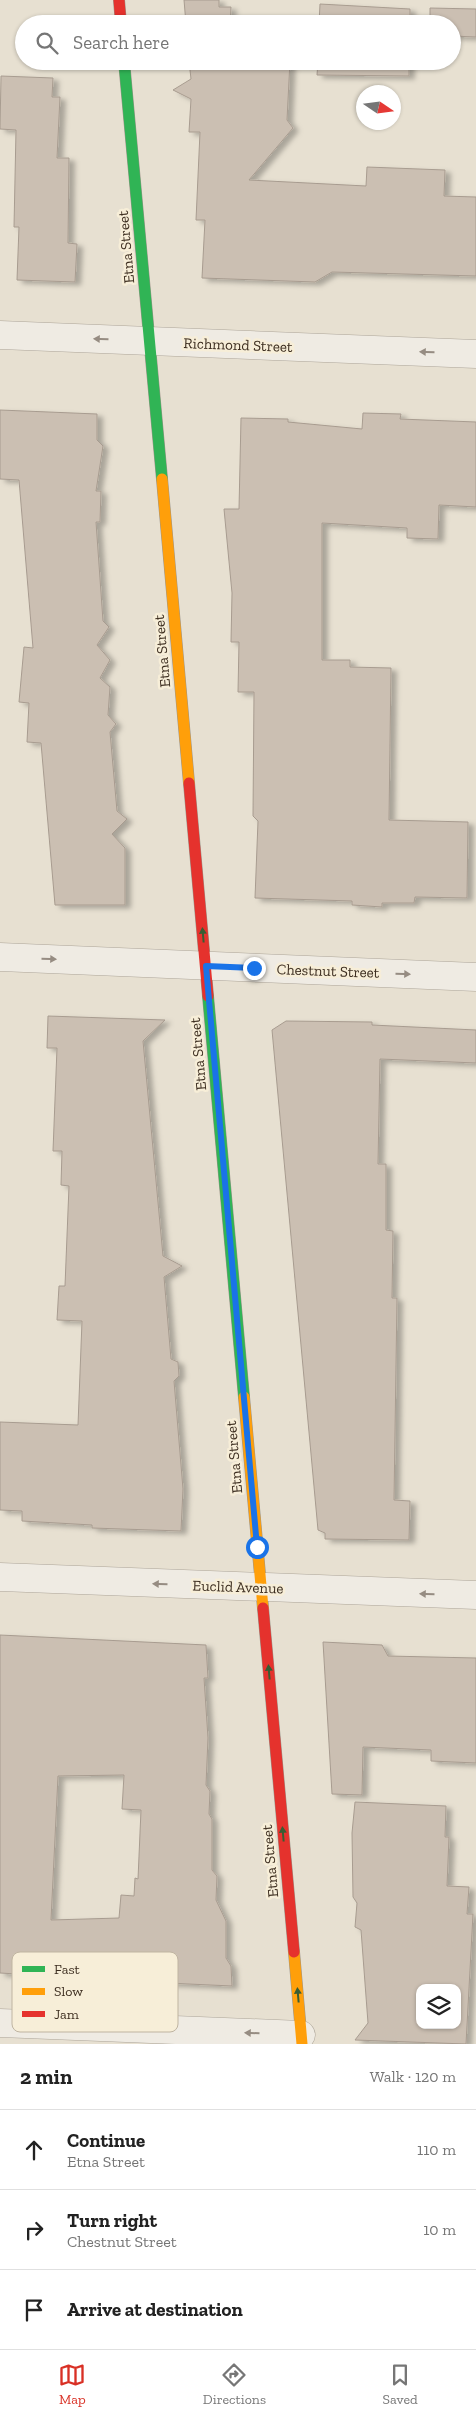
<!DOCTYPE html>
<meta charset="utf-8">
<style>
body{margin:0;font-family:"Zilla Slab",serif;background:#f6f6f6;color:#222}
.controls{position:absolute;right:15px;bottom:15px;display:grid;overflow:hidden;border-radius:10px;box-shadow:0 1px 4px #0004}
.controls button{width:45px;height:45px;display:grid;place-items:center;padding:0;border:0;border-bottom:1px solid #e0e0e0;background:#fff;color:#222;font:25px sans-serif}
.compass{position:absolute;left:356px;top:85px;width:45px;height:45px;border-radius:50%;background:#fff;box-shadow:0 1px 4px #0004;rotate:103deg}
.stop{position:absolute;width:15px;height:15px;margin:-11px;border:4px solid #1a73e8;border-radius:50%;background:#fff}
.stop.end{background:#1a73e8;border-color:#fff;box-shadow:0 1px 5px #0008}
.list{margin:0;padding:0;list-style:none}
h2{display:flex;justify-content:space-between;align-items:center;height:65px;margin:0;padding:0 20px;font-size:21px}
h2 small{font-size:16px;font-weight:400;color:#767676}
.list li{display:grid;grid-template-columns:32px 1fr auto;gap:15px;align-items:center;box-sizing:border-box;height:80px;padding:0 20px;border-top:1px solid #e0e0e0}
.list b{display:block;font-size:19px;white-space:nowrap}
.list p{margin:0;font-size:16px;white-space:nowrap;color:#767676}
.list em{font-size:16px;font-style:normal;color:#767676}
.icon{flex:none;width:28px;height:28px;fill:none;stroke:currentColor;stroke-width:2;stroke-linecap:round;stroke-linejoin:round}
.map{position:relative;flex:none;width:476px;height:2044px;overflow:hidden}
.search{position:absolute;background:#fff;box-shadow:0 1px 4px #0004;left:15px;right:15px;top:15px;height:55px;display:flex;align-items:center;gap:12px;box-sizing:border-box;padding:0 18px;border-radius:28px;color:#767676;font-size:19px}
.sheet{height:305px;background:#fff}
nav{display:flex;justify-content:space-around;align-items:center;box-sizing:border-box;height:70px;border-top:1px solid #e0e0e0;background:#fff;font-size:14px;color:#767676}
nav a{display:grid;justify-items:center;gap:2px}
nav .on{color:#d93025}
.map>svg:first-child{display:block}
.building{fill:#cbbfb2;stroke:#a89c90;fill-rule:evenodd;filter:url(#shadow)}
.lines{fill:none;stroke-linecap:round;stroke-linejoin:round}
.street-casing{stroke:#ada599;stroke-width:29}
.fast-casing{stroke:#9c958a;stroke-width:12}
.slow-casing{stroke:#9c958a;stroke-width:12}
.jam-casing{stroke:#9c958a;stroke-width:12}
.street{stroke:#efebe3;stroke-width:28}
.fast{stroke:#30b455;stroke-width:11}
.slow{stroke:#ff9f0a;stroke-width:11}
.jam{stroke:#e5322d;stroke-width:11}
.oneway{fill:#968c82}
.oneway2{fill:#385d33}
.route{stroke:#1a73e8;stroke-width:6}
.labels{text-anchor:middle;dominant-baseline:central;stroke-width:5;stroke-linejoin:round;paint-order:stroke}
.street-label{font-size:15px;fill:#3d2e20;stroke:#f7eed8}
.key{fill:#f7eed8;stroke:#bfb4a1;stroke-width:1}
.key-label{font-size:14px;fill:#3d2e20}
</style>
<div class="map">
<svg width="476" height="2044" viewBox="0 0 476 2044">
<defs>
<filter id="shadow"><feDropShadow dx="5.5" dy="3" stdDeviation="2.5" flood-color="#0004"/></filter>
</defs>
<rect width="100%" height="100%" fill="#e7e0d1"/>
<g class="building">
<path d="M184,0H219V7H231L230,24H186Z"/>
<path d="M320,4L410,9V24H319Z"/>
<path d="M430,8L476,9V37L452,36V24H430Z"/>
<path d="M189,61H290L287,120L293,128L249,180L366,186L367,167L445,170L444,196L476,197V276L332,272L315,282L202,278L205,220H196L200,132H189L191,99L173,90L191,79Z"/>
<path d="M318,61H409V76L317,75Z"/>
<path d="M1,76L53,78L52,97H60L57,158H69L68,243L77,244L75,282L17,280L19,227H14L16,130L0,129Z"/>
<path d="M0,410L97,414V440L103,446L96,491H101L100,522H96L103,621L109,627L97,645L110,660L100,678L110,687L108,715L116,724L110,732L117,811L127,819L112,834L125,848V905H55L41,743L27,742L29,703L19,702L24,647L33,648L19,480L0,479Z"/>
<path d="M363,413L401,414L400,419L476,422V507L439,505L438,539L407,538V528L322,523V660H350V667L391,668L389,820L468,822L467,898L415,897L414,903H382V907L352,905V901L255,898L258,821L253,816L254,692H238L239,642H231L232,593L224,509H239L241,418L288,419V422L362,429Z"/>
<path d="M48,1016L165,1020L143,1041L163,1256L182,1266L164,1277L171,1359L178,1362L179,1376L174,1381L183,1489L181,1531L92,1528V1525L22,1521V1511L0,1510V1422L78,1425L82,1321L57,1320L59,1286H65L69,1186L61,1185L62,1151H53L57,1048H47Z"/>
<path d="M286,1021L372,1022V1025L476,1030V1063L380,1059L378,1164H386V1230L393,1231L392,1298H397L394,1500L410,1501L409,1540L325,1539V1533L318,1530L272,1030Z"/>
<path d="M0,1635L206,1645L208,1678H204L208,1738L206,1785L210,1791L209,1814L212,1819V1870L217,1876L216,1900L226,1921V1958L231,1966L232,1986L123,1981V1975L50,1976L0,1973ZM124,1775L122,1809L141,1810L138,1879L135,1878L134,1896L121,1895L119,1918L51,1920L58,1776Z"/>
<path d="M323,1642L382,1645L388,1656L476,1658V1763L431,1761V1750L363,1747L362,1795L332,1794Z"/>
<path d="M355,1802L446,1806L445,1837H449L447,1886L469,1887L467,1914H473L466,2044L355,2040L368,2023L361,1930L355,1927L357,1903L353,1897L352,1833ZM420,1988H457V2025H420Z"/>
</g>
<g class="lines">
<defs>
<g id="street">
<path d="M0,335L476,354"/>
<path d="M0,957L476,977"/>
<path d="M0,1577L476,1595"/>
<path d="M0,2023L301,2035"/>
</g>
<g id="fast">
<path d="M124,61L162,479"/>
<path d="M208,996L244,1397"/>
</g>
<g id="slow">
<path d="M162,479L189,783"/>
<path d="M244,1397L263,1608"/>
<path d="M294,1952L302,2044"/>
</g>
<g id="jam">
<path d="M119,0L121,24"/>
<path d="M189,783L208,996"/>
<path d="M263,1608L294,1952"/>
</g>
</defs>
<use href="#street" class="street-casing"/>
<use href="#fast" class="fast-casing"/>
<use href="#slow" class="slow-casing"/>
<use href="#jam" class="jam-casing"/>
<use href="#street" class="street"/>
<use href="#fast" class="fast"/>
<use href="#slow" class="slow"/>
<use href="#jam" class="jam"/>
</g>
<defs><path id="oneway-solid" d="M-6-.8H1V-3.2L6.5 0L1 3.2V.8H-6Z" transform="scale(1.25)"/></defs>
<g class="oneway">
<use href="#oneway-solid" transform="translate(101 339) rotate(-178)"/>
<use href="#oneway-solid" transform="translate(427 352) rotate(-178)"/>
<use href="#oneway-solid" transform="translate(49 959) rotate(2)"/>
<use href="#oneway-solid" transform="translate(403 974) rotate(2)"/>
<use href="#oneway-solid" transform="translate(160 1584) rotate(-178)"/>
<use href="#oneway-solid" transform="translate(427 1594) rotate(-178)"/>
<use href="#oneway-solid" transform="translate(252 2033) rotate(-178)"/>
</g>
<g class="oneway2">
<use href="#oneway-solid" transform="translate(203 935) rotate(-95)"/>
<use href="#oneway-solid" transform="translate(269 1672) rotate(-95)"/>
<use href="#oneway-solid" transform="translate(283 1834) rotate(-95)"/>
<use href="#oneway-solid" transform="translate(298 1995) rotate(-95)"/>
</g>
<g class="lines">
<path class="route" d="M254,968L206,966L257,1547"/>
</g>
<g class="labels">
<g class="street-label">
<text transform="translate(126 247) rotate(-95)">Etna Street</text>
<text transform="translate(238 345) rotate(2)">Richmond Street</text>
<text transform="translate(162 651) rotate(-95)">Etna Street</text>
<text transform="translate(328 971) rotate(2)">Chestnut Street</text>
<text transform="translate(198 1054) rotate(-95)">Etna Street</text>
<text transform="translate(234 1457) rotate(-95)">Etna Street</text>
<text transform="translate(238 1587) rotate(2)">Euclid Avenue</text>
<text transform="translate(270 1861) rotate(-95)">Etna Street</text>
</g>
</g>
<rect x="12" y="1952" width="166" height="80" rx="8" class="key"/>
<rect x="22" y="1966" width="23" height="6" fill="#30b455"/>
<rect x="22" y="1988" width="23" height="7" fill="#ff9f0a"/>
<rect x="22" y="2011" width="23" height="6" fill="#e5322d"/>
<g class="key-label">
<text x="54" y="1974">Fast</text>
<text x="54" y="1996">Slow</text>
<text x="54" y="2019">Jam</text>
</g>
</svg>
<div class="controls">
<button><svg class="icon" aria-label="layers" viewBox="0 0 24 24"><path d="M12 4l9 5-9 5-9-5zM3 14l9 5 9-5"/></svg></button>
</div>
<svg class="compass" viewBox="-18 -18 36 36"><path d="M0-13l5 13h-10z" fill="#e53935"/><path d="M0 13l5-13h-10z" fill="#767676"/></svg>
<div class="stop" style="left:257px;top:1547px"></div>
<div class="stop end" style="left:254px;top:968px"></div>
<div class="search"><svg class="icon" aria-label="search" viewBox="0 0 24 24"><circle cx="10" cy="10" r="6"/><path d="M15 15l6 6"/></svg>Search here</div>
</div>
<section class="sheet">
<h2>2 min<small>Walk · 120 m</small></h2>
<ul class="list">
<li><svg class="icon" aria-label="ahead" viewBox="0 0 24 24"><path d="M12 20V5M6 11l6-6 6 6"/></svg><div><b>Continue</b><p>Etna Street</p></div><em>110 m</em></li>
<li><svg class="icon" aria-label="right" viewBox="0 0 24 24"><path d="M7 20v-9h11M14 6l5 5-5 5"/></svg><div><b>Turn right</b><p>Chestnut Street</p></div><em>10 m</em></li>
<li><svg class="icon" aria-label="arrive" viewBox="0 0 24 24"><path d="M6 21V4h12l-3 4 3 4H6"/></svg><div><b>Arrive at destination</b></div></li>
</ul>
</section>
<nav>
<a class="on"><svg class="icon" aria-label="map" viewBox="0 0 24 24"><path d="M3 6l6-2 6 2 6-2v14l-6 2-6-2-6 2zM9 4v14M15 6v14"/></svg>Map</a>
<a><svg class="icon" aria-label="directions" viewBox="0 0 24 24"><path d="M12 3l9 9-9 9-9-9zM9 14v-3h6M13 9l2 2-2 2"/></svg>Directions</a>
<a><svg class="icon" aria-label="saved" viewBox="0 0 24 24"><path d="M7 4h10v16l-5-4-5 4z"/></svg>Saved</a>
</nav>
